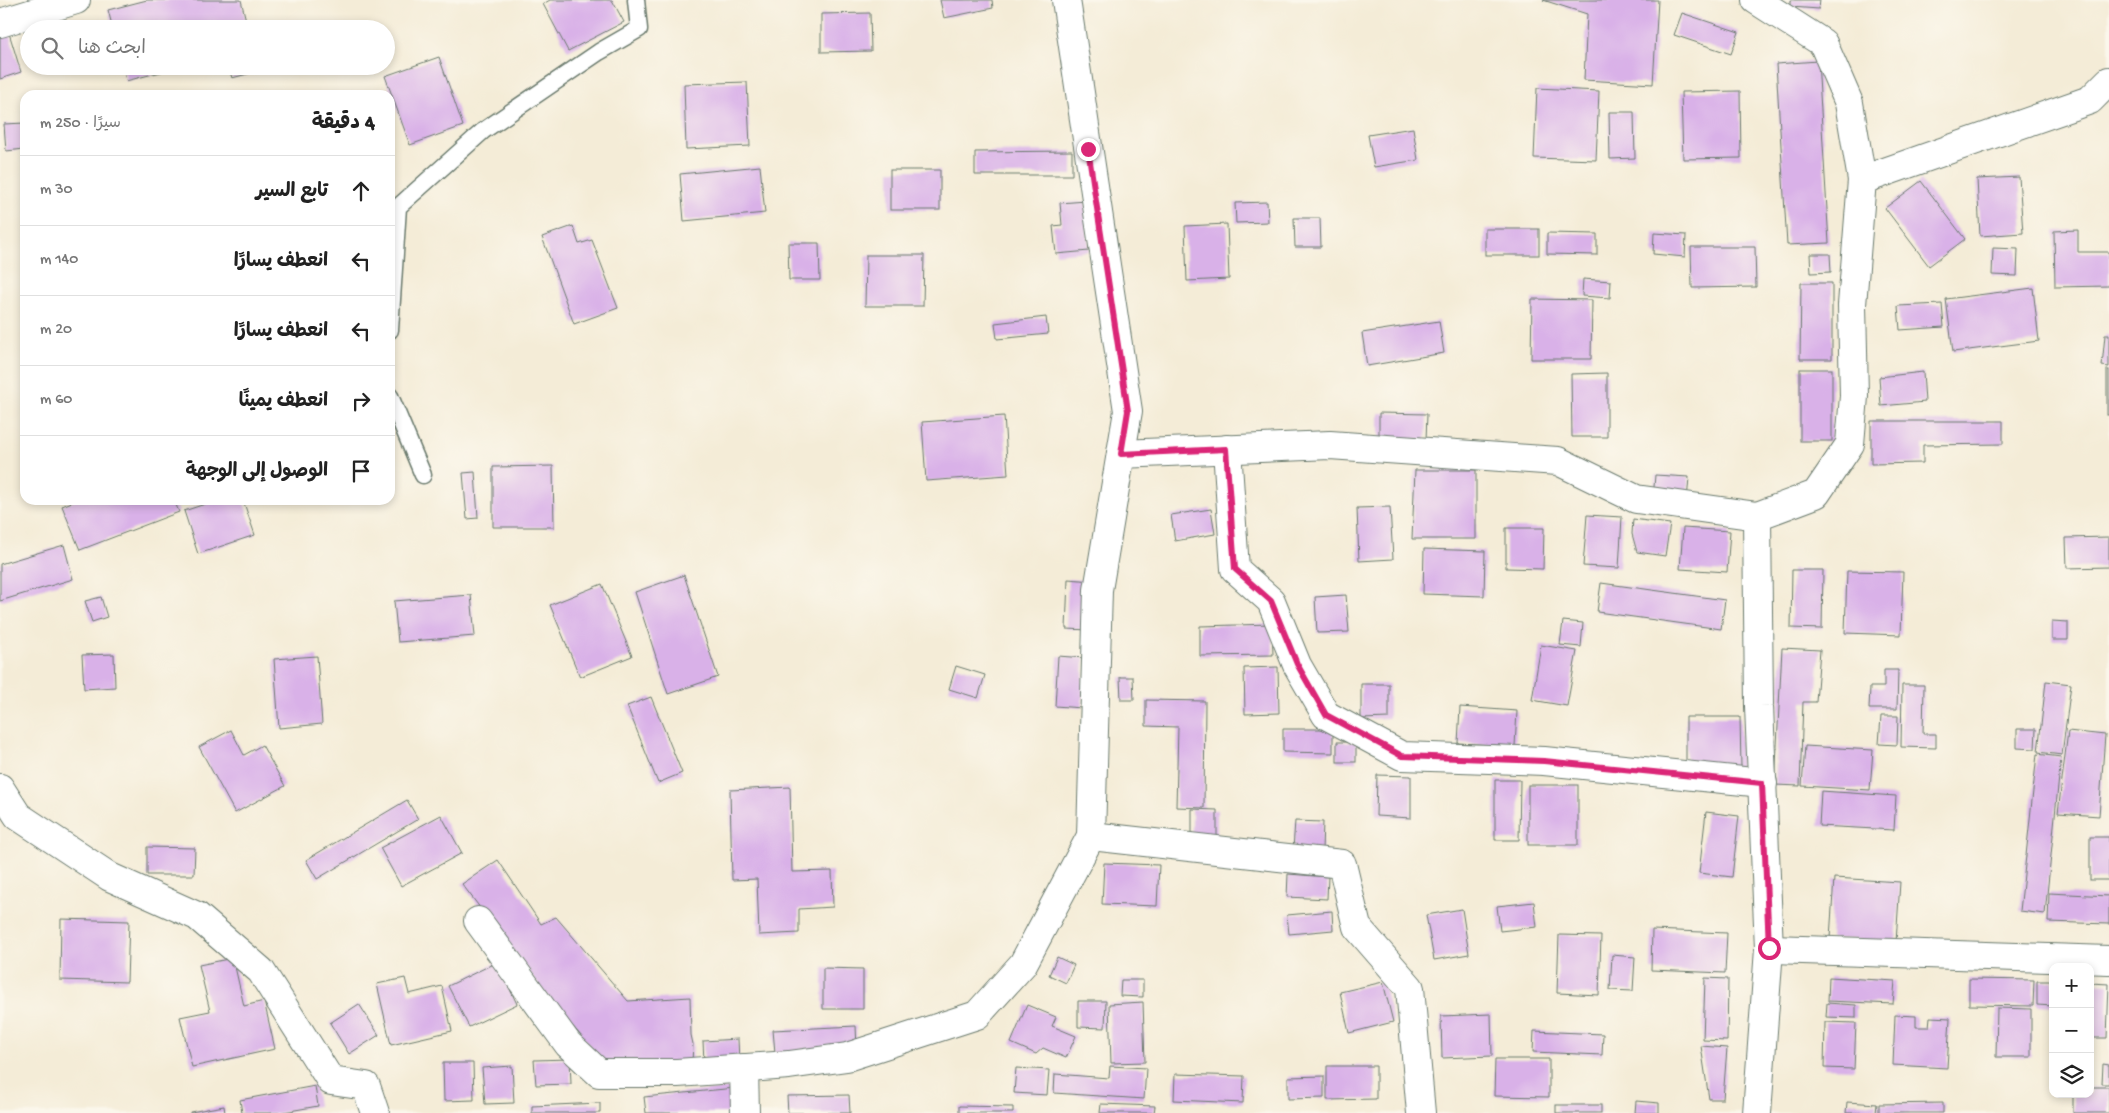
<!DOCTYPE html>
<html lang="ar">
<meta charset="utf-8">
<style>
body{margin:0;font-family:"Gochi Hand","Playpen Sans Arabic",sans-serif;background:#f6f6f6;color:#222;direction:rtl}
.controls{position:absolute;right:15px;bottom:15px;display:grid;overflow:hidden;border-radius:10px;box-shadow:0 2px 8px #0003}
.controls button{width:45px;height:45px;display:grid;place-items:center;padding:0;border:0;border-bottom:1px solid #e0e0e0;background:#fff;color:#222;font:25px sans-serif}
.stop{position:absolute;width:15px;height:15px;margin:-11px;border:4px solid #db2777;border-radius:50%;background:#fff}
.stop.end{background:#db2777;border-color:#fff;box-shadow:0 1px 5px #0008}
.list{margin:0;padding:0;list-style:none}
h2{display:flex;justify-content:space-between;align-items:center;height:65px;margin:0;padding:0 20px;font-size:21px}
h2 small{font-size:16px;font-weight:400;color:#767676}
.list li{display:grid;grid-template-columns:32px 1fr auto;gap:15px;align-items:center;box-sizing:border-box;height:70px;padding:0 20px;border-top:1px solid #e0e0e0}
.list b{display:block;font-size:19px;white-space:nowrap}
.list em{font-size:16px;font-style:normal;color:#767676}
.icon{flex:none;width:28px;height:28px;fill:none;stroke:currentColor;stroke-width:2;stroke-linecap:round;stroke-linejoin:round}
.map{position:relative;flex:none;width:2109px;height:1113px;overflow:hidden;direction:ltr}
.search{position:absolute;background:#fff;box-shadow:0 2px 8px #0003;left:20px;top:20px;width:375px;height:55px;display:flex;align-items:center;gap:12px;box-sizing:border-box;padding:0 18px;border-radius:28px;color:#767676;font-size:19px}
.panel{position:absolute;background:#fff;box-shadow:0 2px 8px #0003;left:20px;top:90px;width:375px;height:415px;border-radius:15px;direction:rtl}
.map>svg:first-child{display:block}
.building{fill:#d9b1e8}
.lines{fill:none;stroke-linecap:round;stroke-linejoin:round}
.lane-casing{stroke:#6a7a6d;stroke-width:19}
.street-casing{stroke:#6a7a6d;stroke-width:30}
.lane{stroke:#fff;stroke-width:16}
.street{stroke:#fff;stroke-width:28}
.route{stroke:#db2777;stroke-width:6}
</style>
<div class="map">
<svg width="2109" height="1113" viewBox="0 0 2109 1113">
<rect width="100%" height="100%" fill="#fbf7ec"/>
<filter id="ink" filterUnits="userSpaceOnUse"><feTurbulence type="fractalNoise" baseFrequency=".02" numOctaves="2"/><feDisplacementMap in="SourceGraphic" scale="10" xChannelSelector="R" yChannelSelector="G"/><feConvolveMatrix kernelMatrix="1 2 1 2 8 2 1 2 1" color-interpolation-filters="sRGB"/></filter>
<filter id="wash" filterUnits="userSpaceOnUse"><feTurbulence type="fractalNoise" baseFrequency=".0096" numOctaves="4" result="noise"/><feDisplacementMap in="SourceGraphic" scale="20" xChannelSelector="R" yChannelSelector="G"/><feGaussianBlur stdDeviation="1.12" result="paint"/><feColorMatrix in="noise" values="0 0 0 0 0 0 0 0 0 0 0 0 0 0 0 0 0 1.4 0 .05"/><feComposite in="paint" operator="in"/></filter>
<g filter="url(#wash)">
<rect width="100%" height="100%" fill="#f4ecd7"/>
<g id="blocks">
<g class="building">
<path d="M147,0H241L248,29H113L108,10Z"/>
<path d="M550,0H612L624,22L568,51L543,4Z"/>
<path d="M940,0H992L993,8L944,18Z"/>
<path d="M1543,0H1658L1653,84L1584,80L1587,14Z"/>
<path d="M1791,0H1820L1819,9L1791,7Z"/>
<path d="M870,13L871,51L821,52V14Z"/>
<path d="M1682,13L1739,32L1731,54L1674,35Z"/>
<path d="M9,33L21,72L0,79V36Z"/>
<path d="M439,57L463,126L410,145L385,76Z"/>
<path d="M1818,61L1829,243L1787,245L1776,64Z"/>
<path d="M123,66H180V67L126,81Z"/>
<path d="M228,66H258L259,71L232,78Z"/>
<path d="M747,82L750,146L686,149L684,84Z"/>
<path d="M1537,88L1599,91L1596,160L1534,158Z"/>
<path d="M1740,91L1741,158L1683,159L1681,92Z"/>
<path d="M1609,112H1634L1635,158L1610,159Z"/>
<path d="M25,123V149L6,151L4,124Z"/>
<path d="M1413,128L1418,160L1374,167L1368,135Z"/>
<path d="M1072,151V175H975V152Z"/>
<path d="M760,166L765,213L684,221L680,174Z"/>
<rect x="890" y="170" width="50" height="40"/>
<path d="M2019,177L2023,233L1980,236L1977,179Z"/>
<path d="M1921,181L1965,239L1929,266L1885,208Z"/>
<path d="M1086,201L1089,251L1056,254L1053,226L1062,225L1060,203Z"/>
<path d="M1267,202L1268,222L1236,223L1235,203Z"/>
<path d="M1294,218H1320L1321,247H1295Z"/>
<path d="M1227,224L1229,279L1187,281L1185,226Z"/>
<path d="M573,226L579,244L592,240L618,308L574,324L542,237Z"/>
<rect x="1485" y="229" width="54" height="26"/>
<path d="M2078,230V252H2109V286L2055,287L2054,231Z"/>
<path d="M1547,233L1597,234V255L1547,254Z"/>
<path d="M1654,233L1686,235L1685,257L1653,254Z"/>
<path d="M788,243H819L820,280H789Z"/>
<path d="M1691,247H1755L1756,287L1692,288Z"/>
<path d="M1993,248L2018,249L2017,276L1992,275Z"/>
<path d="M1810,254H1830L1831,272L1811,273Z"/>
<path d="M866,255H924L923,306H865Z"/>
<path d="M1583,279L1611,281L1610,298L1582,296Z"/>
<path d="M1801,283H1832V359H1800Z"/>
<path d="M2033,288L2039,341L1953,352L1946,299Z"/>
<path d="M1532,299L1592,300L1591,359H1531Z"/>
<path d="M1942,304L1944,327L1900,330L1898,306Z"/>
<path d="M1046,317L1048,334L997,339L995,323Z"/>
<path d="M1439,321L1444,353L1367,366L1362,333Z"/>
<path d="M2105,335H2109V367L2102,366Z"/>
<rect x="1800" y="369" width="32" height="72"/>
<rect x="2107" y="370" width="2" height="45"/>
<path d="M1923,372L1925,402L1881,406L1879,377Z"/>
<path d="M1607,373V437H1572L1571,374Z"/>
<path d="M1379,413L1427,414L1426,440L1379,439Z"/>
<path d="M1004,416L1008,475L926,481L922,422Z"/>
<path d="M1871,421H2003V444L1923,445V463L1871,464Z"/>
<path d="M553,466L554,527H493V467Z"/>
<path d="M1415,470H1476V539H1412Z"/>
<path d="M475,472L478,518L467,519L463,473Z"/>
<path d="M1655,475L1689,477L1687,501L1653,499Z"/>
<path d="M77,500H174L179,512L80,550L62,506Z"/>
<path d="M217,500H243L255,535L198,554L184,511Z"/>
<path d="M1390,507L1393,559L1359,561L1357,508Z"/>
<path d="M1211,509L1215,534L1175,541L1171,515Z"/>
<path d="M1587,515L1622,517L1619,568L1583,566Z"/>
<path d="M1633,519L1670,524L1665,556L1637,552L1632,534Z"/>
<path d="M1506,528H1544L1543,569L1506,568Z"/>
<path d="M1683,528L1730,531L1727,572L1680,569Z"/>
<path d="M2109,537V567L2067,568L2066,538Z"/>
<path d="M64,545L73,579L0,601V564Z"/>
<path d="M1424,549L1485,551L1484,596L1423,594Z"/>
<path d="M1792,570H1823L1822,629L1791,628Z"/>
<path d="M1847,571L1903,572L1901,635L1845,633Z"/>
<path d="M684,575L718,677L668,694L635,592Z"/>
<path d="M1068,579L1093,581L1090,630L1066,629Z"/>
<path d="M1601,583L1725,600L1721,629L1597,612Z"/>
<path d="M602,584L632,656L580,677L550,605Z"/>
<path d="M471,595L475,636L398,642L394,601Z"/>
<path d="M1346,595L1349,632L1317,633L1315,597Z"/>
<path d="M101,597L107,617L92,622L85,601Z"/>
<path d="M1563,621L1583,623L1581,647L1560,645Z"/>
<path d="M2052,621L2068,622V640H2052Z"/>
<path d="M1272,624L1273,655L1200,656V626Z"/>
<path d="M1541,645L1577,651L1567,706L1532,700Z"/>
<path d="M1782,648L1820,650L1816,702H1803L1800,786L1775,785Z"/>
<path d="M114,654L115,687L84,689L82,655Z"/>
<path d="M317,656L322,724L279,728L274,659Z"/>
<path d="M1058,656L1084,658L1082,708L1055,706Z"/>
<path d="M956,666L985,675L978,698L949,689Z"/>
<path d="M1278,667L1279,713L1245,714L1244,668Z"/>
<path d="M1884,670H1898L1897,709H1869L1870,687H1884Z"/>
<path d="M1120,677H1133L1134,700H1121Z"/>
<path d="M2046,681L2071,684L2062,755L2038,752Z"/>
<path d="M1361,684H1389V718L1361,719Z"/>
<path d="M1902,685H1924L1923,734H1936V748L1901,747Z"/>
<path d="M651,697L682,773L658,783L627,706Z"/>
<path d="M1146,700L1205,701L1204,808L1176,807L1178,727L1146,726Z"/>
<path d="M1460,707L1517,711L1515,746L1458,743Z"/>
<path d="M1881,716H1898L1897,745L1879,744Z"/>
<path d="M1686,717H1740L1741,768H1686Z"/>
<path d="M1283,729H1333V753L1283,752Z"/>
<path d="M2017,729H2036L2035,749L2017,748Z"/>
<path d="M231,730L244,755L262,745L285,786L235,813L199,747Z"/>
<path d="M2068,731L2105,735L2099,816L2058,813Z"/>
<rect x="1337" y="742" width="19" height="20"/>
<path d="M1805,746L1873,750L1870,790L1802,786Z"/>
<path d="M2037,754L2061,757L2045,914L2020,911Z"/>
<path d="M1377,775L1411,776V818L1376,816Z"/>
<path d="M1495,780H1520L1519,840H1495Z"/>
<rect x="1528" y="785" width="50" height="60"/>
<path d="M790,787L792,872L832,871L833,907L799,909V933L759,935L757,879L732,880L730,790Z"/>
<path d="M1821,791L1896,796L1894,830L1819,826Z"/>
<path d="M407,800L418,819L317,879L306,860Z"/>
<path d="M1192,809L1217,810V842L1192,834Z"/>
<path d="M1706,812L1739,816L1732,877L1699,873Z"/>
<path d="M441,815L462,853L401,886L380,848Z"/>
<path d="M1295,821L1323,822L1322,850L1293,849Z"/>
<rect x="2090" y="837" width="19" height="43"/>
<path d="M147,847L195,848L194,875H147Z"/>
<path d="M498,860L541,924L556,917L628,1001L690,997L691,1035L693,1044L692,1062L607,1066L551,1001L462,884Z"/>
<path d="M1104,863L1159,865L1157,906L1102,904Z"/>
<path d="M1288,874L1328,877L1327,899L1287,897Z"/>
<path d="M1834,878L1900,882L1896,942L1830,938Z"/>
<path d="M2049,893L2109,896V924L2048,922Z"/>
<path d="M1534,902L1537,927L1500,931L1497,906Z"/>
<path d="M1462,909L1469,954L1434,960L1426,915Z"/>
<path d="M1332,911L1333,930L1289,934L1287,915Z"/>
<path d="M61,919L129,921L127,982L60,980Z"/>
<path d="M1652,930L1727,933L1725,973L1651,970Z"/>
<path d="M1559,935L1601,936L1599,995L1557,993Z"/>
<path d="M1612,955L1635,957L1633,991L1610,990Z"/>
<path d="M1057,957L1074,965L1066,983L1049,975Z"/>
<path d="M233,958L244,1006L264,1001L275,1049L192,1067L180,1017L210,1011L199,965Z"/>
<path d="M497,962L517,1004L469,1027L448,986Z"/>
<path d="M823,968L863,969V1009H823Z"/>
<path d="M1829,977L1895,981L1893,1004L1828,1001Z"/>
<path d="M405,978L409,994L442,986L452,1031L391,1045L377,984Z"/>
<path d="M1705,978L1728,979L1727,1041L1703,1040Z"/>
<path d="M1969,979L2034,980L2033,1006L1969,1005Z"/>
<path d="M1121,980H1143V997L1120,996Z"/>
<path d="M2037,981H2053V1006L2037,1005Z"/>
<path d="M1383,982L1393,1022L1349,1033L1340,992Z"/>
<path d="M2090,983L2109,984L2107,1038H2090Z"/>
<path d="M1078,1001H1106L1105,1028L1078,1027Z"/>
<path d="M1143,1002L1145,1062L1111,1063L1109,1004Z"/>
<path d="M1827,1003L1856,1005V1018L1826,1017Z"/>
<path d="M359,1004L379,1035L349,1054L330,1023Z"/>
<path d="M1027,1005L1056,1017L1052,1026L1076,1036L1066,1058L1043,1048L1036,1054L1011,1043Z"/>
<path d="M1997,1008L2031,1009V1057H1996Z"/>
<path d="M1491,1014L1492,1056L1442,1058L1441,1016Z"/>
<path d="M1895,1015L1916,1016V1027H1929L1930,1017L1950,1018L1947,1068L1893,1065Z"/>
<path d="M1825,1022L1856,1023L1854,1069L1824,1068Z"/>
<path d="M856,1026L857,1049L775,1053L773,1030Z"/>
<path d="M1534,1031L1603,1034L1602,1055L1533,1052Z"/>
<path d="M738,1039L739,1061L704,1062L703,1041Z"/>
<path d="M1701,1046L1727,1048L1723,1099H1709Z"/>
<path d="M570,1059L571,1084L536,1085L534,1060Z"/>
<path d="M1495,1059H1549V1097L1494,1096Z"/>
<path d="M443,1063H473L474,1100L444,1101Z"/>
<path d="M2103,1064L2109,1065V1084H2102Z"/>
<path d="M512,1066L514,1103L485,1104L482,1068Z"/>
<path d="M1110,1066L1146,1068L1144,1099L1054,1093L1055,1074L1109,1078Z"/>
<path d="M1327,1066H1376V1099L1327,1100Z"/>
<path d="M1016,1068L1049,1070L1047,1095L1014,1093Z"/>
<path d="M1175,1074L1244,1076L1243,1103L1174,1100Z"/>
<path d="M1324,1076V1098L1288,1099V1077Z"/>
<path d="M315,1086L318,1106L278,1113H242L240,1100Z"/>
<path d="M2090,1087H2109V1113H2073V1094H2090Z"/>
<path d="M735,1088L737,1113H646L644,1097Z"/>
<path d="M849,1095L850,1113H788L787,1096Z"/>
<path d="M1636,1101L1659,1103V1113H1635Z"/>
<path d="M1847,1102L1877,1104L1876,1113H1846Z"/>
<path d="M600,1103V1113H532V1106Z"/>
<path d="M1943,1103V1113H1879V1104Z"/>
<path d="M1101,1104L1155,1106L1154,1113H1100Z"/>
<rect x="1556" y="1105" width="45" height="8"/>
<path d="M224,1106L225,1113H190V1112Z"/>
<path d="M959,1106L1013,1107V1113H959Z"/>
</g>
</g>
</g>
<g filter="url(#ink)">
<use href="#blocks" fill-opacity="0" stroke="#6a7a6d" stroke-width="1"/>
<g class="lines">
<defs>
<g id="lane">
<path d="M390,330L398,207L483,131L599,52L639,29L636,0"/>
<path d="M390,396L423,475"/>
</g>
<g id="street">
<path d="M1756,0L1823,43L1849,103L1862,180"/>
<path d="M0,23L76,0"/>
<path d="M1227,449L1235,569L1271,601L1297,665L1326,715L1402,756L1544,761L1763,783"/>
<path d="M1121,454L1330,445L1558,461L1636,499L1757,516"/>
<path d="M0,788L18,816L110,877L197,916L261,971L331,1081L366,1086L375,1113"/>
<path d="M1091,836L1342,864L1357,927L1410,988L1421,1113"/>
<path d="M478,921L568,1044L599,1073H677L789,1065L847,1057L977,1015L1023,964L1091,836L1098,590L1128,411L1066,0"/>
<path d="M1769,949L2109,960"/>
<path d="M744,1068L745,1113"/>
<path d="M1757,1113L1769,949L1759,706L1757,516L1816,494L1850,444L1854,396L1852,305L1862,180L2090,100L2109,81"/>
</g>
</defs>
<use href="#lane" class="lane-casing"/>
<use href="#street" class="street-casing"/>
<use href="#lane" class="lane"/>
<use href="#street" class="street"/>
</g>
</g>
<g class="lines" filter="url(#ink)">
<path class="route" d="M1088,149L1128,411L1121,454L1226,449L1235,569L1271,601L1297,664L1326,715L1402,756L1544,761L1762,783L1769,948"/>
</g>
</svg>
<div class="controls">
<button>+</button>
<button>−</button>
<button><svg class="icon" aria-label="layers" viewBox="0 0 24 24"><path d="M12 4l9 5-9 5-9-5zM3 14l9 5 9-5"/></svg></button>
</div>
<div class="stop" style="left:1769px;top:948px"></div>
<div class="stop end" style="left:1088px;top:149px"></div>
<div class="search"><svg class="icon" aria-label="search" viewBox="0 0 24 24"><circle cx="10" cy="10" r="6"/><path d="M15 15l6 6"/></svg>ابحث هنا</div>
<section class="panel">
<h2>4 دقيقة<small>سيرًا · 250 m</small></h2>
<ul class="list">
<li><svg class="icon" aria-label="ahead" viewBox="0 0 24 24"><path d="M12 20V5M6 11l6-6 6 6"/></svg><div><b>تابع السير</b></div><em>30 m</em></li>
<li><svg class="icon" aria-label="left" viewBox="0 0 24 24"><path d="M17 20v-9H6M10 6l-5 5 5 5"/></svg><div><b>انعطف يسارًا</b></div><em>140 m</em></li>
<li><svg class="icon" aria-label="left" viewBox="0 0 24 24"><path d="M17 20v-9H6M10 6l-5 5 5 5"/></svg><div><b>انعطف يسارًا</b></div><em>20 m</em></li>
<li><svg class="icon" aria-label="right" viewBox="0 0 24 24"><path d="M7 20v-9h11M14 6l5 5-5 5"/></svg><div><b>انعطف يمينًا</b></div><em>60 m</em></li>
<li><svg class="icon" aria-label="arrive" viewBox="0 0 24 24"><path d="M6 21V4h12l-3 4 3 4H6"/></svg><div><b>الوصول إلى الوجهة</b></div></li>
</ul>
</section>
</div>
